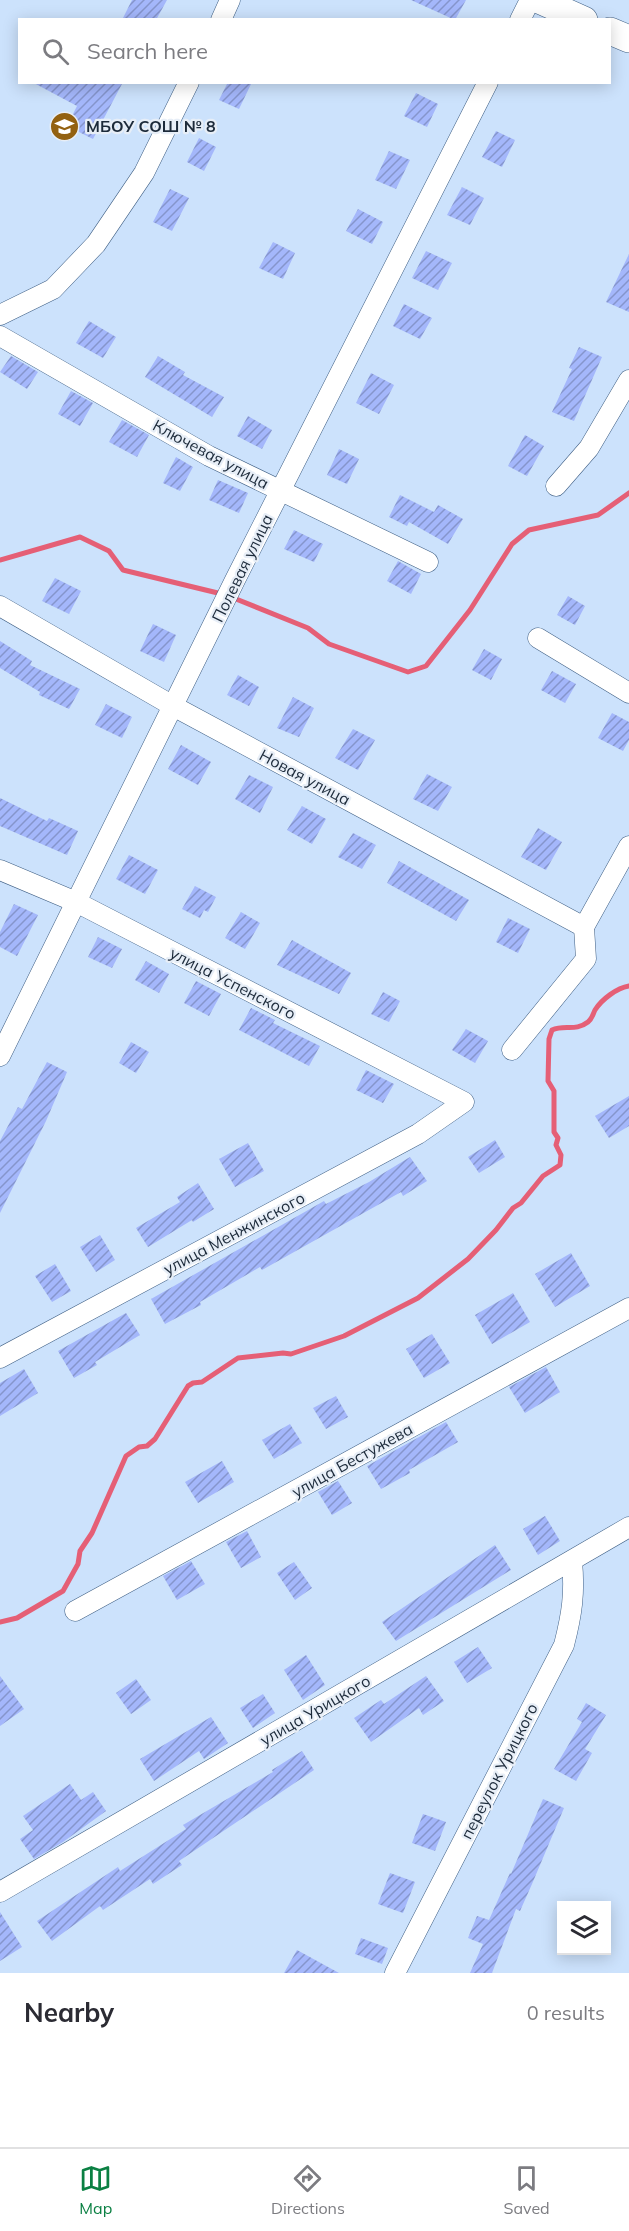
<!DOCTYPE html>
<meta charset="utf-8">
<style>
body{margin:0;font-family:Mulish,sans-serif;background:#f7f7f7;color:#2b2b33}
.controls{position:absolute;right:18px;bottom:18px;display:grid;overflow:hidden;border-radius:0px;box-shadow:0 3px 15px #0003}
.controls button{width:54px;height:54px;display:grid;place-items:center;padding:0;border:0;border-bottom:2px solid #e1e1e2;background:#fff;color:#2b2b33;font:30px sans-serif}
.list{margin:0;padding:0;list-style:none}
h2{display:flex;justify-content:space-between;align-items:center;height:78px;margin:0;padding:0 24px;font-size:26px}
h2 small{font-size:20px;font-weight:400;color:#7c7c81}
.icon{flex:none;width:33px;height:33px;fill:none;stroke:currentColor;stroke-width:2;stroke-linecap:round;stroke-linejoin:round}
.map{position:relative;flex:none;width:629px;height:1973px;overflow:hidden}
.search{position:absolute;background:#fff;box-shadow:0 3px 15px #0003;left:18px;right:18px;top:18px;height:66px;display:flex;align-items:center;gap:15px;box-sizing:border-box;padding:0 21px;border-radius:0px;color:#7c7c81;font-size:22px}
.sheet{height:174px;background:#fff}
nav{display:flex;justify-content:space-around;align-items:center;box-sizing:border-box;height:84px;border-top:2px solid #e1e1e2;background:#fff;font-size:16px;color:#7c7c81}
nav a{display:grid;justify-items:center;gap:3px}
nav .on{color:#0b8043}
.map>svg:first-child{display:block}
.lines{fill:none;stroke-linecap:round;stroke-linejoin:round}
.stream{stroke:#e55f76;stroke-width:5}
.building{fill:url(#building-hatch)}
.street-casing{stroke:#3f5f84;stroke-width:21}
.secondary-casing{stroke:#3f5f84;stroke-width:28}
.street{stroke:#fff;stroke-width:20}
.secondary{stroke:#fff;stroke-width:27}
.labels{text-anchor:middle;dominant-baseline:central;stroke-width:4.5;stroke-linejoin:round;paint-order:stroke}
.poi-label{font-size:16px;font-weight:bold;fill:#1c2a3a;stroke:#e7eef7;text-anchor:start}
.street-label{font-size:16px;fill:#1c2a3a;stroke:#e7eef7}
</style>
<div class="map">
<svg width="629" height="1973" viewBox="0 0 629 1973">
<defs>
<pattern id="building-hatch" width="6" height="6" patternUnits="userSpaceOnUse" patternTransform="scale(1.5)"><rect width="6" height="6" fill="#a4b7fb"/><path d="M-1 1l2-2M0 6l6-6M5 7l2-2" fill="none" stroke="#8595cc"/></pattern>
</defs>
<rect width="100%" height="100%" fill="#cce2fc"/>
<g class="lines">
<g class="stream">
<path d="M0,560L80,537L109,551L123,570L222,594"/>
<path d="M231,597L308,628L329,644L408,672L426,666L470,610L512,544L529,530L598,515L629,493"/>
<path d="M0,1622L17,1618L63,1591L78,1564L80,1551L92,1533L126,1456L139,1447L147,1446L155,1439L188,1386L193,1383L202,1382L238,1358L283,1353L291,1354L344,1336L418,1298L468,1259L496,1230L513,1208L521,1203L543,1176L560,1165L561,1155L556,1145L558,1138L554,1132V1091L548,1081L549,1039L552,1030C565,1024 575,1032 588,1022C592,1019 593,1014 595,1010C602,999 617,988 629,986"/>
</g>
</g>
<g class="building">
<path d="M132,0H167L156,20H122Z"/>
<path d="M411,0H466L455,20Z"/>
<path d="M32,82H123L93,139L67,126L77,106Z"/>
<path d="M228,82H252L239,109L219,100Z"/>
<path d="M416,93L438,104L427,127L404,116Z"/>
<path d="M496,131L515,140L502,167L482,157Z"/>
<path d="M199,138L216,147L204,171L187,162Z"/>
<path d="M389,151L410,160L396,189L375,180Z"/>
<path d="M462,187L484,198L470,225L447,215Z"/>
<path d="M170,189L189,198L172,231L153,222Z"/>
<path d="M358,209L383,222L372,244L346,231Z"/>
<path d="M273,242L295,253L283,279L259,268Z"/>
<path d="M426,251L452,263L438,290L412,278Z"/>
<path d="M629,254V312L606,302Z"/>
<path d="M404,304L432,318L420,339L393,326Z"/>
<path d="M89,321L116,337L103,358L76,343Z"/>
<path d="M579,347L602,357L574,421L552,412L572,369L569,368Z"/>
<path d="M11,356L38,372L27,389L0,372Z"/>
<path d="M158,356L185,372L183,375L224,397L212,417L145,377Z"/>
<path d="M371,373L394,385L379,414L356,403Z"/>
<path d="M71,391L93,403L80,426L58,414Z"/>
<path d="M248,416L272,430L262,449L237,436Z"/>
<path d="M122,420L149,435L137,457L109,442Z"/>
<path d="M525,435L544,446L527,476L508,466Z"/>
<path d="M339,449L359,459L347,484L327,475Z"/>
<path d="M176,457L193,467L180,491L163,483Z"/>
<path d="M218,480L248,493L239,513L209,500Z"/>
<path d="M400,495L434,512L438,505L463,519L448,544L409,522L407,526L389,517Z"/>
<path d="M294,530L323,544L314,562L284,549Z"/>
<path d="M398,561L421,574L411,594L387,581Z"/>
<path d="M55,578L81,591L69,614L42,601Z"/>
<path d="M568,596L585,606L575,625L557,615Z"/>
<path d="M153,624L176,635L164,662L140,651Z"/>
<path d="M0,641L32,661L30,665L80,689L69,709L39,695L40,692L0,668Z"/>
<path d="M484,649L502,659L491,680L472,670Z"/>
<path d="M552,671L576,684L565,703L541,690Z"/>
<path d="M238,675L259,687L249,706L227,695Z"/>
<path d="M293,697L314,708L299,737L277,728Z"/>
<path d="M106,704L132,717L122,738L95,725Z"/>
<path d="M612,713L629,722V740L623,751L598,738Z"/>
<path d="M353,729L375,740L358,770L335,758Z"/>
<path d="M181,745L211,762L198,785L168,769Z"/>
<path d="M427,774L452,787L438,811L413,799Z"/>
<path d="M249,775L273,787L260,813L235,799Z"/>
<path d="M0,798L47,821L49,818L78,831L67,855L0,826Z"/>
<path d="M302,806L326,819L312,844L287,830Z"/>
<path d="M538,828L562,842L546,870L521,857Z"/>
<path d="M353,833L376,845L362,869L338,857Z"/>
<path d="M129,855L158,870L145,894L116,879Z"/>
<path d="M399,861L469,900L456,921L387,883Z"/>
<path d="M195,886L216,897L208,912L204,910L200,918L182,909Z"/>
<path d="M14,904L38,915L17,956L0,947V932Z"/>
<path d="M241,912L260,923L245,949L225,938Z"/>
<path d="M508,918L530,929L518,953L496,942Z"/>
<path d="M98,937L122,949L112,968L88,957Z"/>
<path d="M292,940L351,973L339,994L277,965Z"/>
<path d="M146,961L169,974L159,993L135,980Z"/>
<path d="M196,981L221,994L209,1016L184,1003Z"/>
<path d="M383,992L400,1001L389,1022L371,1014Z"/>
<path d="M251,1008L275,1020L273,1023L320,1046L309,1066L239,1030Z"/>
<path d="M466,1029L488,1041L475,1063L452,1050Z"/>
<path d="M131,1042L149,1052L136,1073L119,1063Z"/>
<path d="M47,1062L67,1072L46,1121L0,1213V1141L18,1107L22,1109Z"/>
<path d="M366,1070L394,1084L383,1103L356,1090Z"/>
<path d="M629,1096V1126L609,1138L595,1116Z"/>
<path d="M495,1140L505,1157L479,1173L468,1157Z"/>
<path d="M248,1143L264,1171L235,1187L219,1159Z"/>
<path d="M410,1157L427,1181L403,1196L401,1192L262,1270L260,1267L200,1302L201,1305L165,1324L151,1299L324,1201L326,1204L369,1182Z"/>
<path d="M198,1183L214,1209L193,1222L192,1220L148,1247L136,1228L180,1202L177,1197Z"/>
<path d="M100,1235L115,1260L96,1272L80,1247Z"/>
<path d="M571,1253L590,1286L555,1307L535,1274Z"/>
<path d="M55,1264L71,1291L52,1302L35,1276Z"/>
<path d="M513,1293L530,1322L492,1344L475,1315Z"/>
<path d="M126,1313L140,1335L95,1362L97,1365L74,1378L58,1351Z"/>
<path d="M432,1334L450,1363L424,1378L406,1349Z"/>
<path d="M546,1367L560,1392L525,1413L509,1387Z"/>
<path d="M24,1369L38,1393L0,1416V1383Z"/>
<path d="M336,1396L348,1417L326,1429L313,1408Z"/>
<path d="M446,1422L458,1442L409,1470L410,1473L381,1489L367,1466Z"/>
<path d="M290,1424L302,1443L274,1459L262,1440Z"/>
<path d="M222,1461L234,1482L198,1503L185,1482Z"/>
<path d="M338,1481L352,1503L332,1515L318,1492Z"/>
<path d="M545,1516L560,1541L538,1555L523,1529Z"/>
<path d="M247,1531L261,1557L241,1568L226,1542Z"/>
<path d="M495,1545L511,1570L396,1641L382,1622Z"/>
<path d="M191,1561L205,1584L177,1600L163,1576Z"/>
<path d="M294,1562L312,1588L295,1600L277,1573Z"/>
<path d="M478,1647L492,1668L467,1683L454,1662Z"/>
<path d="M306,1655L325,1685L303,1700L284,1670Z"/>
<path d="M0,1676L24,1709L0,1726Z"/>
<path d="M426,1676L444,1701L423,1715L419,1708L371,1742L354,1718L381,1700L384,1704Z"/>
<path d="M136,1679L151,1700L131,1714L116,1693Z"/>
<path d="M263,1694L275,1713L253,1728L240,1708Z"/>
<path d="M586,1703L606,1715L585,1749L592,1753L576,1781L554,1769L582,1722L577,1719Z"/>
<path d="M211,1717L228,1743L204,1759L199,1751L154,1781L140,1759Z"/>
<path d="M302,1751L314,1770L179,1861L182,1865L153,1884L150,1879L103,1910L100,1906L52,1941L37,1921L118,1867L120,1871L186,1829L183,1825L273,1772L272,1770Z"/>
<path d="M70,1784L81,1800L93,1792L106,1811L63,1842L34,1859L20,1839L33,1830L23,1816Z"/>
<path d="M543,1799L564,1808L532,1884L520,1911L516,1909L492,1973H470L483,1944L468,1938L477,1916L489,1920L510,1873L511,1874Z"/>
<path d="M423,1814L446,1822L435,1851L412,1843Z"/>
<path d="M390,1873L415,1882L403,1913L378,1904Z"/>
<path d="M0,1912L22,1947L0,1961Z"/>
<path d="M361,1938L388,1948L382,1964L355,1954Z"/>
<path d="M297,1950L339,1973H284Z"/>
</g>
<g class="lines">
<defs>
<g id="street">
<path d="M221,20L230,0"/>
<path d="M520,20L530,0"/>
<path d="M0,315L53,289L96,244L144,173L189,82"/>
<path d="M0,336L209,456L428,562"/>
<path d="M556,486L589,448L629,380"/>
<path d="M0,606L173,706L584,927"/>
<path d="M538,638L629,693"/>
<path d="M0,870L76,902L464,1102L418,1134L0,1358"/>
<path d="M584,927L629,846"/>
<path d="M512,1050L586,959L584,927"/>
<path d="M0,1056L235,580L488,82"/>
<path d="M75,1611L629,1308"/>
<path d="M0,1892L629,1527"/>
<path d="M395,1973L564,1645C572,1614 575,1593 572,1561"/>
</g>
<g id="secondary">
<path d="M539,0L584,20"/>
<path d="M610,31L629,39"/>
</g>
</defs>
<use href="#street" class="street-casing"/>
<use href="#secondary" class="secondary-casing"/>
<use href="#street" class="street"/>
<use href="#secondary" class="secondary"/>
</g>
<defs>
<symbol id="school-disc" viewBox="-11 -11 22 22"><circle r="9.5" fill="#936111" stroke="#e7eef7"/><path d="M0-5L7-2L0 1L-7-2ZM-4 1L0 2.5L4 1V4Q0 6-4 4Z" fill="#fff"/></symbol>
</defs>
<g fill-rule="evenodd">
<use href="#school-disc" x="48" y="110" width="33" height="33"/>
</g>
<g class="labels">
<g class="poi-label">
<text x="86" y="126">МБОУ СОШ № 8</text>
</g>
<g class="street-label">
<text transform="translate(211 454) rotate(28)">Ключевая улица</text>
<text transform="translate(242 568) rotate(-64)">Полевая улица</text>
<text transform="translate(305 777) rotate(28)">Новая улица</text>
<text transform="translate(233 983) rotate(27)">улица Успенского</text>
<text transform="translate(234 1233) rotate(-28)">улица Менжинского</text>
<text transform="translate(352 1460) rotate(-29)">улица Бестужева</text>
<text transform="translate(315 1710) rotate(-30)">улица Урицкого</text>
<text transform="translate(499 1771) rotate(-63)">переулок Урицкого</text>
</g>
</g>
</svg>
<div class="controls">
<button><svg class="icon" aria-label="layers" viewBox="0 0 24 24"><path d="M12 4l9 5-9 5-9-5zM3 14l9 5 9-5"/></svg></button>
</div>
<div class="search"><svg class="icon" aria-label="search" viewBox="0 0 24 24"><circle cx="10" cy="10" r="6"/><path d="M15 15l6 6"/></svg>Search here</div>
</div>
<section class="sheet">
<h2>Nearby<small>0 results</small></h2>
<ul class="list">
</ul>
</section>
<nav>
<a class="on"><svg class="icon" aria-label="map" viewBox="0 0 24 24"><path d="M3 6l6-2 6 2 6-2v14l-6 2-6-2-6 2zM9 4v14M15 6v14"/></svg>Map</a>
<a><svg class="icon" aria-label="directions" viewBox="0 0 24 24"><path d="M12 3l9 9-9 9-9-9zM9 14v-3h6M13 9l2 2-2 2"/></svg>Directions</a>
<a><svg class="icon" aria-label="saved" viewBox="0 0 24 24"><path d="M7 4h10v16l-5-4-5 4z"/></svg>Saved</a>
</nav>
